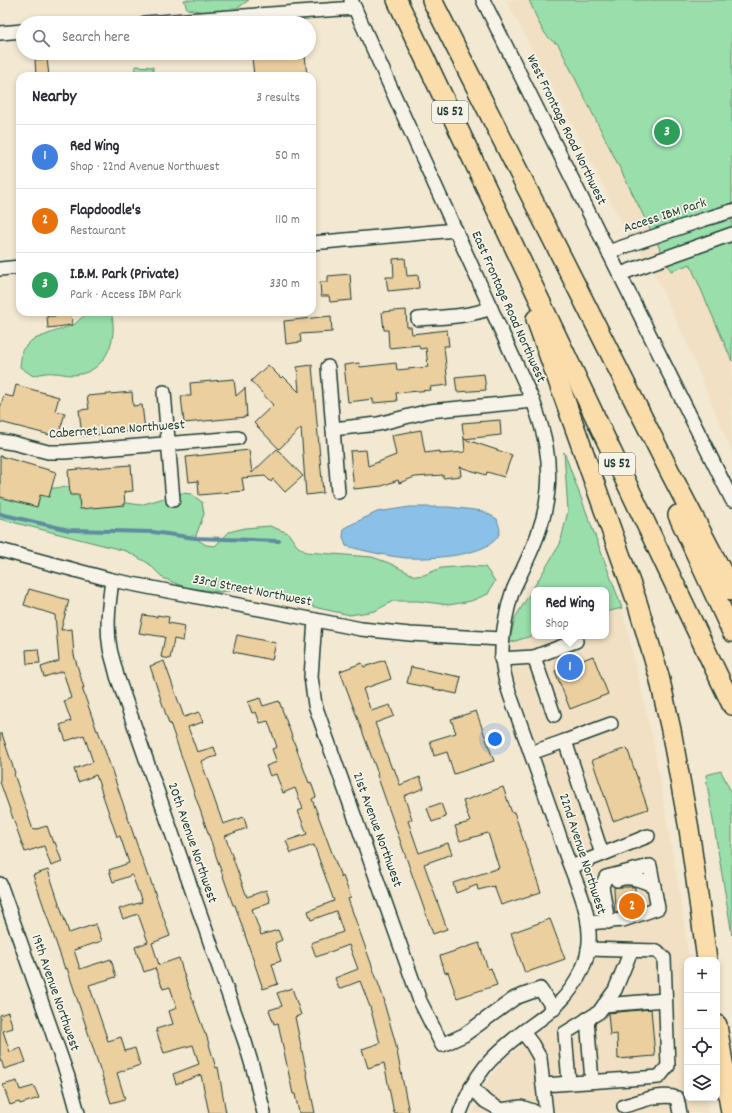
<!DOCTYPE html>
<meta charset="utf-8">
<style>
body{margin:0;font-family:Dekko,sans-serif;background:#f2f2f3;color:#2b2b33}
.controls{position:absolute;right:12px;bottom:12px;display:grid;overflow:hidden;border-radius:8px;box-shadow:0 2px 6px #0003}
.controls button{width:36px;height:36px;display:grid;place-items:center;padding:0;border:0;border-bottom:1px solid #e1e1e2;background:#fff;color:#2b2b33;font:20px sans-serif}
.you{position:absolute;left:495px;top:739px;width:14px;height:14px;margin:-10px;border:3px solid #fff;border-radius:50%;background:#1a73e8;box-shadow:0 0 0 6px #1a73e833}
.badge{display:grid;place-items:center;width:26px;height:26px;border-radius:50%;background:#1f3d34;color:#fff;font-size:13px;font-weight:700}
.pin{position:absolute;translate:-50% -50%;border:2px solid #fff;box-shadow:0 1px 4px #0006}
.popup{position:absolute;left:531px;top:587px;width:78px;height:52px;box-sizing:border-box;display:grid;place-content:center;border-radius:8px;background:#fff;filter:drop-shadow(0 1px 3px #0005);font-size:13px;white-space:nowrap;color:#7c7c81}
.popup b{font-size:15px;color:#2b2b33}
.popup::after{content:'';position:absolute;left:50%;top:100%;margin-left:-8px;border:8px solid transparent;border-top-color:#fff}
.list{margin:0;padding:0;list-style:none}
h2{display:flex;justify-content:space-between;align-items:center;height:52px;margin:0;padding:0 16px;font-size:17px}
h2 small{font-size:13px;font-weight:400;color:#7c7c81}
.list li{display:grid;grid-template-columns:26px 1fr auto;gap:12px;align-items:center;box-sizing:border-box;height:64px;padding:0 16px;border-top:1px solid #e1e1e2}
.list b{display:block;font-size:15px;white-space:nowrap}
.list p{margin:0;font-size:13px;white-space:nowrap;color:#7c7c81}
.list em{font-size:13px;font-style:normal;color:#7c7c81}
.icon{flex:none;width:22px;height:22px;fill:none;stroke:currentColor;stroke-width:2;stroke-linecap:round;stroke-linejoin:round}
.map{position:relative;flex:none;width:732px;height:1113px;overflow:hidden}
.search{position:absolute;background:#fff;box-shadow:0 2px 6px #0003;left:16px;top:16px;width:300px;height:44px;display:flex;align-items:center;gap:10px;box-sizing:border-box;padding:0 14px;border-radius:22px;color:#7c7c81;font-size:15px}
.panel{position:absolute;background:#fff;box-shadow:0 2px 6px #0003;left:16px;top:72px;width:300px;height:244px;border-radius:12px}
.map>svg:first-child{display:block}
.built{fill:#f1e0c3}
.green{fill:#99deab;stroke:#5c8e70}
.water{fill:#8bc0e8;stroke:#608ca0}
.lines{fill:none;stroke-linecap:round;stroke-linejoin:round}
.stream{stroke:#608ca0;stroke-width:4}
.building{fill:#ebcf9f;stroke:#1f3d34}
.minor-casing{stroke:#1f3d34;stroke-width:16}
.highway-casing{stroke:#1f3d34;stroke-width:22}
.minor{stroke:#f7f3e8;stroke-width:13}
.highway{stroke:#fbddab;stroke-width:19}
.labels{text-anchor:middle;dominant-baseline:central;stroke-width:3.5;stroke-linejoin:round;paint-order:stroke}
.shield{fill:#f7f3e8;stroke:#60746a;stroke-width:1}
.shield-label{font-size:13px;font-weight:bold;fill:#1f3d34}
.street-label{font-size:14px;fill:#1f3d34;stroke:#f7f3e8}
</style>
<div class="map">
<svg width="732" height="1113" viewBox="0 0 732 1113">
<rect width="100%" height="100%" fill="#f3e8d2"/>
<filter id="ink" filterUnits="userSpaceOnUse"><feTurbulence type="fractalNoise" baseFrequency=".025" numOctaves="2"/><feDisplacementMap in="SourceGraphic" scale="8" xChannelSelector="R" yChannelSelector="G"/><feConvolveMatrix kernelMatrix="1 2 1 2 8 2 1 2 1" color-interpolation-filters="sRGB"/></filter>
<g filter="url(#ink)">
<g class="built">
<path d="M506,0H732V453L689,348L654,273L622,224L584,146Z"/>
<path d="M622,608L653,741L680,896L689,960H687V1098H706L708,1113H474L484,1087L503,1060L547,1026L572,1000L588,976L595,948L584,884L515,681L510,659L509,643L534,635V636H606V612Z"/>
</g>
<g class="green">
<path d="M184,0H249L235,10L205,12L187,9Z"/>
<path d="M529,0H732V361L690,264L671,271L558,44C542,38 536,15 529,0Z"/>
<path d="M135,66L153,67V76H134Z"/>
<path d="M88,312H111C119,339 105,375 72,375C66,375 60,373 54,373C47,372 39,374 33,376L20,367L22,350L32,340L75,324Z"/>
<path d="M564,452L622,608L606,612V590H534V635L509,643L515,618L560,544L568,511Z"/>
<path d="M0,482L42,489L79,486L115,501L140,505L182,493L191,494L202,502L204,514L195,538L206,545L215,546L229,532L245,528L270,526L288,533L297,546L306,552L372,557L389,563L415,576L424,575L441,568L467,566L485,567L495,581L488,594L471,601L449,605L418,601H393L375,611L350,615L318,608L256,588L220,592L184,587L163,578L148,563L126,551L0,519Z"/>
<path d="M721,771L732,794V935L707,784L706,775Z"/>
</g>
<path class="water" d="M410,507H449L483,511L497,519C498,523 500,528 500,531C495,557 427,559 406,558C386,556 365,551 346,546L343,537L344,528L377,512Z"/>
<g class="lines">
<path class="stream" d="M0,514L69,530L153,532L195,538L279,541"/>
</g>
<g class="building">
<path d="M266,53H294V56L305,55L307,76H254L252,58L266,56Z"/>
<path d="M47,59L49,76H36L35,60Z"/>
<path d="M405,258L407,276L418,275L419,288L388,291L386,277H394L393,259Z"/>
<path d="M350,274L352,300L330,302L329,296H321L320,282H328V276Z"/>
<path d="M406,310L407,327H411L412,334L447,330L449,346H444L448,385L430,387L431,390L396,393L397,401L373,403V399L348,402L344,365L359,363L360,367L396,363L397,370L428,367L426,348L420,349L419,345L389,348L388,330H384L382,312Z"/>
<path d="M55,312H71L72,325L48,328L47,316H55Z"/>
<path d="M331,316L332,332L300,334L301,342L286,344L284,321Z"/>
<path d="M268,365L281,378L283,376L299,392L297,367L312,365L323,493L306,495L301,428L279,449L254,423L273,405L251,381Z"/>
<path d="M484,374L486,390L457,392L455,377Z"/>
<path d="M234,379L236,396L245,388L247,417L246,415V417L184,423L181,396H191L190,383Z"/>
<path d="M16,385L59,397L55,411L65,413L58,437L0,422V408L4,395L13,397Z"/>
<path d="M132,392L133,406L142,405L145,430L82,436L79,410L89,409L87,396Z"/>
<path d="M500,420L501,435L464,439L462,423Z"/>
<path d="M421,430L425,453L440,451V454L465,452L464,439L512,455L504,477L487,472L486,475L460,467L461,476L443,478V475L415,477L399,483L398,480L382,486L354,489L350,451L366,450L368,466L396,455L392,435Z"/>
<path d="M277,449L303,476L285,492L273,479L271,482L265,476L242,478L244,491L199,495L198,481L189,482L186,457L249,450L252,473Z"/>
<path d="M0,456L56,472L49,497L40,495L37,507L0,497Z"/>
<path d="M131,465L133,491L124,492L125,505L80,509L79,495H70L68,470Z"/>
<path d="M29,589L69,600L61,630L72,629L74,655L84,688H82L97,731L98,730L111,768L148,877L149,876L170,936L152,943L159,965L179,958L186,981L205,1034H206L216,1068L218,1067L226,1113H209L201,1075L176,1084L173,1074L199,1064L193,1045L164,1053L159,1039L156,1029L173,1024L169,1011L177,1008L170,987L163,989L155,968L144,972L139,957H138L135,947L148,942L138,914L123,919L119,909L142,902L132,875L113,882L109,870L129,863L120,836L117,837L96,775L78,782L74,769L93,762L84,735L66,741L60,725L71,721L64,701L71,698L63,671L44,677L41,667L59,661L55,615L24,605Z"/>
<path d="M143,615L157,617V615L169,617L168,623L185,626L183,641L174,639L170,659L161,657L165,637L139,633Z"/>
<path d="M237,635L276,643L272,660L233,652Z"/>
<path d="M38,649L40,663L27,664L26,650Z"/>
<path d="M593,656L608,694L570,709L555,671Z"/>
<path d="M385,660L391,679L363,689L371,711L390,705L394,716L375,723L392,769L394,768L400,785L420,777L424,788L404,796L412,819L408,821L419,853L448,843L452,854L424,864L447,929L433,934L377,775L378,774L340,671L362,663L364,667Z"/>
<path d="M164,661L184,717L199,712L203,722L188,727L197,752L214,747L217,756L201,761L223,824L244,817L247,828L225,836L247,897L266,890L270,902L252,909L261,935L278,930L282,940L275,943L281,961L272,964L278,984L263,989L235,905H233L170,723L169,724L150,666Z"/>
<path d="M411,667L461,677L457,694L407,683Z"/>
<path d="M260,698L263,706L279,701L309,783L311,782L316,797L312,799L341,877L343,876L351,898L348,899L385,1002L384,1003L395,1041L409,1113H394L384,1063L368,1068L362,1049L380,1043L370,1007L360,981L339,989L335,978L358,969L349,945L316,957L311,943L343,932L336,911L311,920L308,911L334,901L314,845L291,853L286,841L307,834L298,811L303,809L295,788L283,793L276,774L270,776L266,766L277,762L272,749L277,747L268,721L260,723L256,712L252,713L248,702Z"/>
<path d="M476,711L494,761L454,774L447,752L434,756L430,741L456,733L451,719Z"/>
<path d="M0,734H2L15,773L14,774L33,830L47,826L53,843L55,842L62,862L51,866L44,846L25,852L0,782Z"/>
<path d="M627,748L648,809L613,821L592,760Z"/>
<path d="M503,787L512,813L514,812L541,892L501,905L494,886L478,890L477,885L456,893L453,883L499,868L488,833L460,841L455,826L470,822L463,801Z"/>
<path d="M441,803L446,817L432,822L427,808Z"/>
<path d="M48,870L69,933L96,924L102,941L74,950L80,969L111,959L116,977L89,985L108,1041L121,1037L125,1051L135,1048L140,1065L117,1073L125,1099L111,1103L67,968L65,969L33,875Z"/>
<path d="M614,887H635V907L621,912L615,913Z"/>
<path d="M550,919L565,959L525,973L511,933Z"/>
<path d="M479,943L488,969L491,968L497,985L457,998L448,972L445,973L440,956Z"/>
<path d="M292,988L301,1015L295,1017L315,1113H299L295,1094H293L278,1023L274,1024L269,1010L282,1006L277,993Z"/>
<path d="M651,1009L655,1056L618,1059L617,1034L610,1035L608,1013Z"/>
<path d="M8,1012L13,1028L3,1031L10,1052L21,1048L26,1062L4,1069L0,1056V1015Z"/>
<path d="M17,1081L20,1090L34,1086L39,1098L20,1104L19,1102L10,1105L3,1085Z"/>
</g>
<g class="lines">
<defs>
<g id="minor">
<path d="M351,0L533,401C544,431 551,458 548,490C545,526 529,556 514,588C510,597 508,607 506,617C500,648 500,665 510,695C529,748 548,801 566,855C575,880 588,906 589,933C591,959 577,985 559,1003C549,1014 536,1022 524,1031C490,1057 475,1073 460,1113"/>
<path d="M483,0L732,500"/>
<path d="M145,23L355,8"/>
<path d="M0,33L23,31"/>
<path d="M312,243L456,230"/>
<path d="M608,252L702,220L732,211"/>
<path d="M0,269L20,267"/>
<path d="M620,274L732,234"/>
<path d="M418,319C442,317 468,317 491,308"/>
<path d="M328,367L338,492"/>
<path d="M164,392L173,500"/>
<path d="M333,429L378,424L429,411L533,401"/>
<path d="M0,441L13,443L48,452H64L238,438"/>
<path d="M0,550L112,580L361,629L410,634L501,639"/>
<path d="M112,580C109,603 106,626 110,649C112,658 115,667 117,676L245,1042L254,1072L264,1113"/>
<path d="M315,620L311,677L315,705L420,1001L442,1045L464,1035L515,998L540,989L554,1009"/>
<path d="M534,657L554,715"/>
<path d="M501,659L534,657L576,641"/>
<path d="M565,741L611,724"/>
<path d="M531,753L565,741L602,854"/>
<path d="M571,867L648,836"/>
<path d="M617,880C628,874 644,881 654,886"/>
<path d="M0,884L68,1077L78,1113"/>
<path d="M588,923L623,920L658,908L650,866L606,877L602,886L608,922"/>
<path d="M604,1005L665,1000"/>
<path d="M587,1019L592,1081"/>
<path d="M523,1032L532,1044L540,1058L546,1113"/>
<path d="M569,1083L565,1033L599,1012L615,990L631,951"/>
<path d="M543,1085L659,1077L668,1066L664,958L657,951L588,949"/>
<path d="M471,1087L485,1101L501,1110V1113"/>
<path d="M624,1106C640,1102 661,1092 677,1098L680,1113"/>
<path d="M501,1110L521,1107L533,1111L534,1113"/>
</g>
<g id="highway">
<path d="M397,0L732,705"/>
<path d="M432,0L670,472L732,591"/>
<path d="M536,319L637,602L659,676L671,730L689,829L707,960"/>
<path d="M678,515L732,632"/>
<path d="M717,1025L731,1113"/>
</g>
</defs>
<use href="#minor" class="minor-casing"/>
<use href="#highway" class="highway-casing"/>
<use href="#minor" class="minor"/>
<use href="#highway" class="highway"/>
</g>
</g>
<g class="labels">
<g class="shield">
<rect x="432" y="101" width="36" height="22" rx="3"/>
<rect x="599" y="453" width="36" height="22" rx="3"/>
</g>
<g class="shield-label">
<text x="450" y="112">US 52</text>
<text x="617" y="464">US 52</text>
</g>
<g class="street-label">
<text transform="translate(566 130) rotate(64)">West Frontage Road Northwest</text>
<text transform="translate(665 216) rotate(-18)">Access IBM Park</text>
<text transform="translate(508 307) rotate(66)">East Frontage Road Northwest</text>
<text transform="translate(117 430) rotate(-4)">Cabernet Lane Northwest</text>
<text transform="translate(252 591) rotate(11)">33rd Street Northwest</text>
<text transform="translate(377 830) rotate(70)">21st Avenue Northwest</text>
<text transform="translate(192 843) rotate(71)">20th Avenue Northwest</text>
<text transform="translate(582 854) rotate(72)">22nd Avenue Northwest</text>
<text transform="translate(55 993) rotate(71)">19th Avenue Northwest</text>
</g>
</g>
</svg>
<div class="controls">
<button>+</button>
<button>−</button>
<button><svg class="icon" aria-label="locate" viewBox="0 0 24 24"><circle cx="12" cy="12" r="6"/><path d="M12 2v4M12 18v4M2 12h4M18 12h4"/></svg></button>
<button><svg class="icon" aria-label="layers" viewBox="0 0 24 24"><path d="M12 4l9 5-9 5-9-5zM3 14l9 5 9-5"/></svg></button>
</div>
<div class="you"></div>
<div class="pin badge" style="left:570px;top:667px;background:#3f7fe0">1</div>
<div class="popup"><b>Red Wing</b>Shop</div>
<div class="pin badge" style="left:632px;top:906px;background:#e8710a">2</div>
<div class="pin badge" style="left:667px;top:132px;background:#2e9e5b">3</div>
<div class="search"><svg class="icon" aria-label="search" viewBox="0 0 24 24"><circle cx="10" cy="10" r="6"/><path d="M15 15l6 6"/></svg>Search here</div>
<section class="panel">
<h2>Nearby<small>3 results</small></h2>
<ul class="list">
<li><span class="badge" style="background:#3f7fe0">1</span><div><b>Red Wing</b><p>Shop · 22nd Avenue Northwest</p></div><em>50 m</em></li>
<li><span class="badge" style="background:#e8710a">2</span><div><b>Flapdoodle's</b><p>Restaurant</p></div><em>110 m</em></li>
<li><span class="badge" style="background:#2e9e5b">3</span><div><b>I.B.M. Park (Private)</b><p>Park · Access IBM Park</p></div><em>330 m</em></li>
</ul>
</section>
</div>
